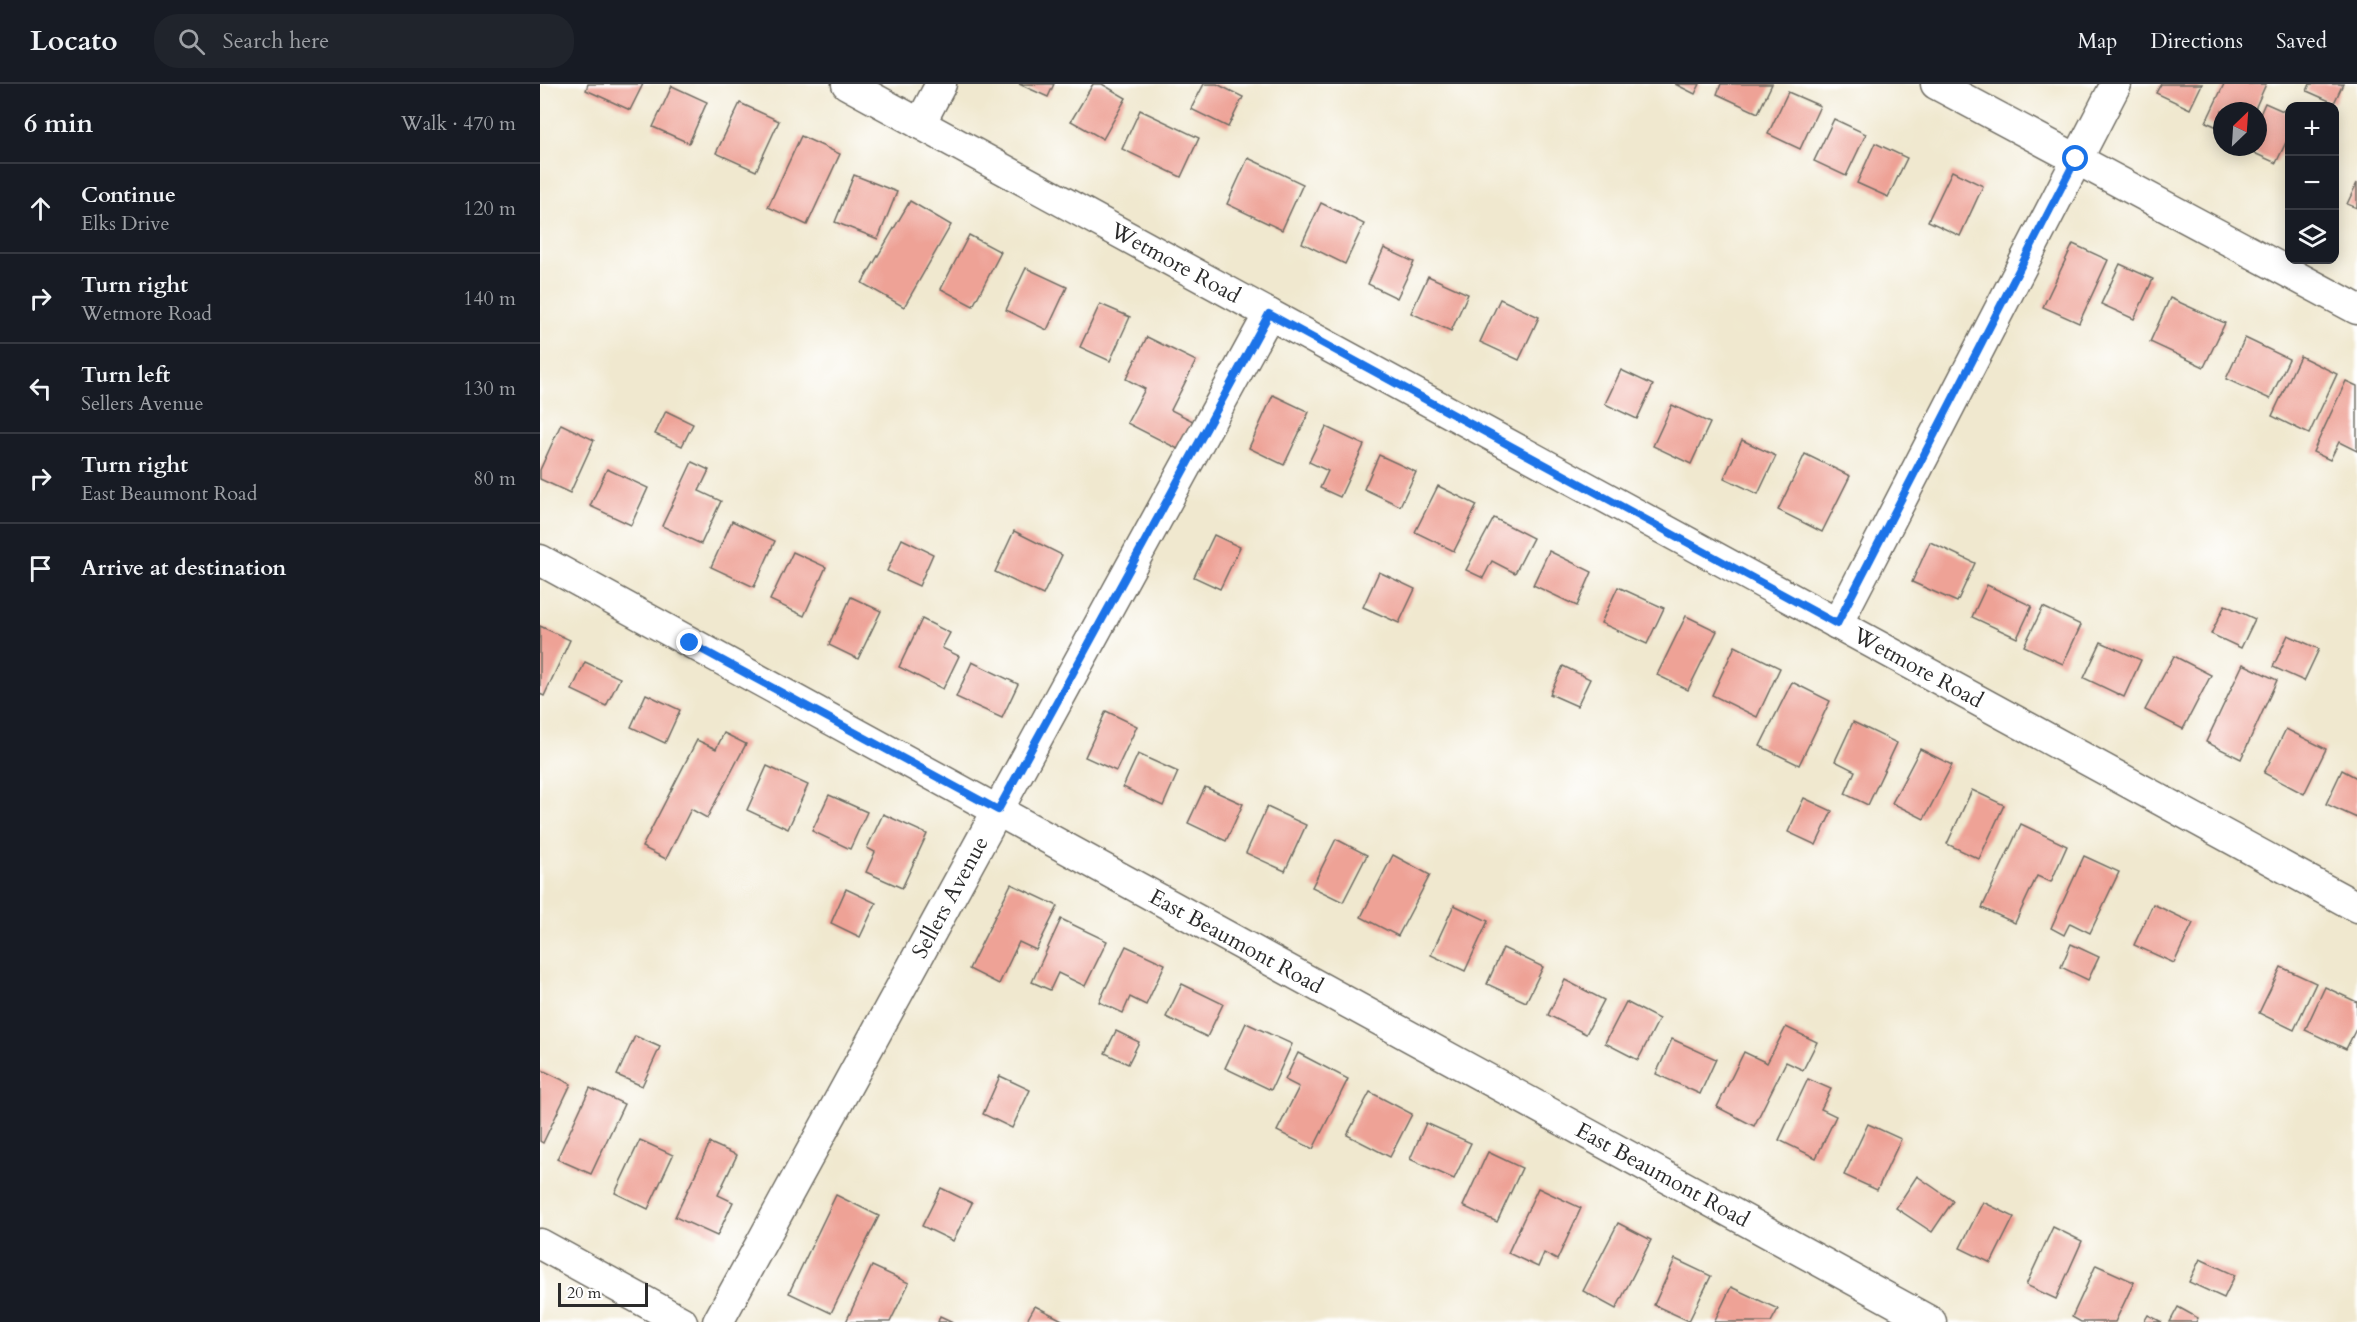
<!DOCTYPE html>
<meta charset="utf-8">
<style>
body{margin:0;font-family:Cardo,serif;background:#20242c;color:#f1f3f6}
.controls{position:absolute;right:18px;top:18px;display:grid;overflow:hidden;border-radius:12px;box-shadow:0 3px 15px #0003}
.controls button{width:54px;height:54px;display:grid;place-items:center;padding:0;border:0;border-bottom:2px solid #363941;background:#171b24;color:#f1f3f6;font:30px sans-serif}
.compass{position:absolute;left:1673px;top:18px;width:54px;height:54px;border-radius:50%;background:#171b24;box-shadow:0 3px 15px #0003;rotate:25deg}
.scale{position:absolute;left:18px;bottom:15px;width:90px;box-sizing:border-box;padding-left:6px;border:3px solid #2b2b2b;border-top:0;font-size:16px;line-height:21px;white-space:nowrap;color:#2b2b2b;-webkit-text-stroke:4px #fff;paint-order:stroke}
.stop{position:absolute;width:18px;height:18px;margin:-14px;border:4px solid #1a73e8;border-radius:50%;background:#fff}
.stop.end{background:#1a73e8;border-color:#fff;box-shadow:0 2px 6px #0008}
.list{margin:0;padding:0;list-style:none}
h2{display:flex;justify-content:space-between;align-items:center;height:78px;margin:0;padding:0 24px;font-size:26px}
h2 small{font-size:20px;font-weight:400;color:#9ea1a6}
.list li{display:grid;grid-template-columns:39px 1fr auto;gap:18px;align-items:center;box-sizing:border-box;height:90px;padding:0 24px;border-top:2px solid #363941}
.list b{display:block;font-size:22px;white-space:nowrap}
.list p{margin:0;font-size:20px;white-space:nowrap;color:#9ea1a6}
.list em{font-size:20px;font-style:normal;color:#9ea1a6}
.icon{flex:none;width:33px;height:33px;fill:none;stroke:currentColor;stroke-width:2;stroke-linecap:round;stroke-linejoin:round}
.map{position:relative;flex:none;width:1817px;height:1238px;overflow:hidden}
header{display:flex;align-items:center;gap:36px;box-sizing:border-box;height:84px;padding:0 30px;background:#171b24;border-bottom:2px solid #363941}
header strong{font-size:28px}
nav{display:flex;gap:33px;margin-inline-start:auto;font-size:21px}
.search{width:420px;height:54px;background:#20242c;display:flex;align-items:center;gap:15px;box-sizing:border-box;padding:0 21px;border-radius:24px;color:#9ea1a6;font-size:22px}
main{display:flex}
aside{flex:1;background:#171b24}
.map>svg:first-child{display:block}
.building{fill:#eea296}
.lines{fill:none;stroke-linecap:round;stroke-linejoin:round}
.minor-casing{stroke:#706d64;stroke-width:33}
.minor{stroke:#fff;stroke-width:30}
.route{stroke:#1a73e8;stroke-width:8}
.labels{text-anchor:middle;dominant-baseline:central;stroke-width:4.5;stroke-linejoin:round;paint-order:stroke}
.street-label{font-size:22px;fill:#2b2b2b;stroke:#fff}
</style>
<header>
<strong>Locato</strong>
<div class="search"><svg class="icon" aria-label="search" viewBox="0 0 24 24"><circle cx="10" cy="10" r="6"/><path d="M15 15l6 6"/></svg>Search here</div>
<nav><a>Map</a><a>Directions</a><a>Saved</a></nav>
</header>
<main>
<aside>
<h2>6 min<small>Walk · 470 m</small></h2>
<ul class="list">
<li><svg class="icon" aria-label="ahead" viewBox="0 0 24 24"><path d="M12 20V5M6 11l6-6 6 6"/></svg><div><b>Continue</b><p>Elks Drive</p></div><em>120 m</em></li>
<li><svg class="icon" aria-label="right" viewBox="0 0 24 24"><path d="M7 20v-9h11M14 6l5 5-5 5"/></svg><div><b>Turn right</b><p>Wetmore Road</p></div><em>140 m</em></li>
<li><svg class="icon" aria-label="left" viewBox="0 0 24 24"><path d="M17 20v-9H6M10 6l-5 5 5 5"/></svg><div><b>Turn left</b><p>Sellers Avenue</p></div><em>130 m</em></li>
<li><svg class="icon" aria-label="right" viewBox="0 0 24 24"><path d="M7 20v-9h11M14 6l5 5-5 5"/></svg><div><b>Turn right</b><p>East Beaumont Road</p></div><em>80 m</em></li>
<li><svg class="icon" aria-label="arrive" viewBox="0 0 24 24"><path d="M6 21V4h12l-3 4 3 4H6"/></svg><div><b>Arrive at destination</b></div></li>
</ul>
</aside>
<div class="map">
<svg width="1817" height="1238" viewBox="0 0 1817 1238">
<rect width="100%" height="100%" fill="#fff"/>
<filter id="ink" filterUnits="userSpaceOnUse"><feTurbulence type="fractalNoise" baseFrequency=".0167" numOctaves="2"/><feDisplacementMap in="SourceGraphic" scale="12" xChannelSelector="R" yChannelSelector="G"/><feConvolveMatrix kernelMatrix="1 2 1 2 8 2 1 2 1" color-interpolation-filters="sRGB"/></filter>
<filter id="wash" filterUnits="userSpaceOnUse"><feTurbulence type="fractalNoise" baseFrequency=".008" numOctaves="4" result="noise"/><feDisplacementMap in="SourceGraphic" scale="24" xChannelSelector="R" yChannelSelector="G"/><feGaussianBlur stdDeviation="1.35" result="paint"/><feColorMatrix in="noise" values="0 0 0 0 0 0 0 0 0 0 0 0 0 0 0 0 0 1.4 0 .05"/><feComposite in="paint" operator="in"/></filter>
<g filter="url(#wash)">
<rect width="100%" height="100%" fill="#f0e8cf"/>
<g id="blocks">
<g class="building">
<path d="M48,0H103L90,26L46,6Z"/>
<path d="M479,0H514L508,13Z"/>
<path d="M553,0H562L586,14L563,55L531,37Z"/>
<path d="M664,0H677L703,13L688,43L651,25Z"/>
<path d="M1135,0H1160L1155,10Z"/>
<path d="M1181,0H1232L1218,29L1177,10Z"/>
<path d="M1621,0H1662L1650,25L1616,9Z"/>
<path d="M1684,0H1726L1714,27H1682V45L1666,38Z"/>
<path d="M1770,0H1803L1794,19L1767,7Z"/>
<path d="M132,2L167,18L149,59L113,43Z"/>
<path d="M1248,8L1280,22L1260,65L1228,50Z"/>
<path d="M200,19L239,37L216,87L176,69Z"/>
<path d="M1725,19L1750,30V50L1736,79L1701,63H1718V35Z"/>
<path d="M600,26L659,54L641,93L582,65Z"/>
<path d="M1294,35L1326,50L1306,92L1274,77Z"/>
<path d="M261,52L300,70L267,141L228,123Z"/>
<path d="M1335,59L1367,74L1348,113L1317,99Z"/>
<path d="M708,74L763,100L742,146L687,120Z"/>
<path d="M1412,87L1443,102L1420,152L1388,137Z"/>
<path d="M314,91L357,108L338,155L295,138Z"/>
<path d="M1817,99V124L1807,120Z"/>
<path d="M370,117L411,141L364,223L322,199Z"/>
<path d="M781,119L824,140L805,180L762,159Z"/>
<path d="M429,151L461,168L433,222L401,205Z"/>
<path d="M1533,160L1568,176L1539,239L1503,223Z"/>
<path d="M844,164L874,178L857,214L828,200Z"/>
<path d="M1580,180L1613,195L1594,235L1561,220Z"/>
<path d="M486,184L527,203L507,246L466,226Z"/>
<path d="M888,192L928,210L911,247L871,229Z"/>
<path d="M1630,214L1685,239L1664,283L1610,258Z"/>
<path d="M960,215L999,233L979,276L940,258Z"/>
<path d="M560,220L590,233L570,277L540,263Z"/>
<path d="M607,253L656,277L631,326L653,337L638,365L587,339L605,305L586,295Z"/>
<path d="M1705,254L1749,275L1730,315L1686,295Z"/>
<path d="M1760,272L1797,290L1769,350L1732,332Z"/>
<path d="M1081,286L1113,301L1097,335L1065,320Z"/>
<path d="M1806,297L1817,302V367L1799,358L1790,376L1773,368Z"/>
<path d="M733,311L769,328L744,381L709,364Z"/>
<path d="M1132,321L1170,339L1151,380L1113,362Z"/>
<path d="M126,327L153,340L142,362L115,350Z"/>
<path d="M21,340L54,356L30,409L0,395V386Z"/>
<path d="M786,343L824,361L800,413L780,404L788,387L769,378Z"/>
<path d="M1202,356L1236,372L1218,410L1184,394Z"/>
<path d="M1265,370L1310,392L1282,448L1238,426Z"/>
<path d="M839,371L876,388L860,422L824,405Z"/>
<path d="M152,378L169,386L159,407L181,417L161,460L122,442Z"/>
<path d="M67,385L108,404L91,441L50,422Z"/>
<path d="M898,402L937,421L914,467L875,448Z"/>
<path d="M954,434L993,454L975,489L952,477L943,494L926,486Z"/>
<path d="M192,437L235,457L214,503L171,483Z"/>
<path d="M474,447L522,471L503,511L455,488Z"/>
<path d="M674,451L700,463L680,505L654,493Z"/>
<path d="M362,455L393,470L379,502L347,487Z"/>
<path d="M1390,458L1435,479L1417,518L1372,498Z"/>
<path d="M1009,467L1052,488L1037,522L993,501Z"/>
<path d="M253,468L286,483L264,532L230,516Z"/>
<path d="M839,488L875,505L859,539L823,523Z"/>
<path d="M1447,501L1492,522L1477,554L1432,533Z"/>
<path d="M1078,503L1124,524L1107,560L1061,539Z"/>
<path d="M311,513L341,527L318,575L289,561Z"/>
<path d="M1685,521L1715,535L1701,564L1671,550Z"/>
<path d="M1503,523L1541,541L1523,580L1484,562Z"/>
<path d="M1146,532L1177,547L1148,606L1117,591Z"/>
<path d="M382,535L410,549L402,564L419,572L403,605L359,583Z"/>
<path d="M0,542L30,556L4,612L0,610Z"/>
<path d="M1748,551L1779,565L1764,597L1733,583Z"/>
<path d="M1561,558L1601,576L1584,613L1544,594Z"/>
<path d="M1195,562L1240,584L1217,633L1172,611Z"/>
<path d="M1634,572L1671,591L1643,645L1605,626Z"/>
<path d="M45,578L80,594L66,622L32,606Z"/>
<path d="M432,578L478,600L462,634L416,613Z"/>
<path d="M1703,580L1737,596L1701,675L1666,658Z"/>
<path d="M1023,582L1050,595L1037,622L1010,610Z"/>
<path d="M1252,598L1290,617L1259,681L1220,662Z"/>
<path d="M106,610L140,626L125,659L91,643Z"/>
<path d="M566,627L597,642L576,687L545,673Z"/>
<path d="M1313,638L1357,659L1328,721L1305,710L1315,687L1295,677Z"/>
<path d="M1746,645L1786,665L1764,710L1724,689Z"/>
<path d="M184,649L206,660L167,734L151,725L126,775L102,763L157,656L176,665Z"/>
<path d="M1380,665L1412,681L1384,735L1352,719Z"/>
<path d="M598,670L638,688L623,722L583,703Z"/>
<path d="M227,682L268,701L248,745L207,726Z"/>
<path d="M1802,686L1817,694V734L1786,720Z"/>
<path d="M665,703L703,720L686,757L648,739Z"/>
<path d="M1432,706L1464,721L1439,775L1407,760Z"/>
<path d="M289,711L327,728L310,765L272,747Z"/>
<path d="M1264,714L1292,727L1276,761L1248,748Z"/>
<path d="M727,723L766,741L745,787L706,769Z"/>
<path d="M343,730L387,750L362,804L326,788L335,768L327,764Z"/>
<path d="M1481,740L1527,762L1511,798L1497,792L1475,839L1442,824Z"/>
<path d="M796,755L827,771L803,818L772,803Z"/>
<path d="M853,771L890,791L858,852L821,833Z"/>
<path d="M1544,772L1579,788L1550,849L1530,839L1524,851L1511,844Z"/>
<path d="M471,800L518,822L496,866L479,858L459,900L429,885Z"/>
<path d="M306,805L336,819L320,853L291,839Z"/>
<path d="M1613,820L1653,839L1634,879L1594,861Z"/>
<path d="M914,821L948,837L925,887L891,871Z"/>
<path d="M521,835L567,857L545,902L518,889L510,906L492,898Z"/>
<path d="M1531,860L1559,873L1548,896L1521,883Z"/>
<path d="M586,862L625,880L606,921L590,913L583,929L559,918Z"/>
<path d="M963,864L1003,883L986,918L947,900Z"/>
<path d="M1741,883L1776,899L1754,946L1719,929Z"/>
<path d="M1025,896L1064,916L1046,950L1008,931Z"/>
<path d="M642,900L683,920L667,953L626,933Z"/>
<path d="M1785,903L1817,918V943L1806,965L1765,946Z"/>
<path d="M1086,918L1119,935L1098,976L1065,959Z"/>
<path d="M706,939L752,960L731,1006L685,984Z"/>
<path d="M1246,943L1277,958L1263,986L1246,978L1214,1042L1177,1023L1204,968L1227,979Z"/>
<path d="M576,947L599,958L588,980L565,969Z"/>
<path d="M95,952L120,963L102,1002L77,991Z"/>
<path d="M1132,955L1176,975L1160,1010L1116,990Z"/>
<path d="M758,969L808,995L773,1065L737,1047L759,1003L745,996Z"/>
<path d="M0,985L31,1000L3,1059L0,1057Z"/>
<path d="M460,992L490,1006L472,1044L443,1030Z"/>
<path d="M1268,995L1291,1005L1281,1025L1296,1032L1276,1074L1239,1056Z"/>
<path d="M50,1004L84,1020L51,1090L17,1075Z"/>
<path d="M830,1008L872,1030L850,1073L807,1051Z"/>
<path d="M886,1039L931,1059L914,1095L870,1075Z"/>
<path d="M1328,1040L1361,1055L1337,1106L1304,1091Z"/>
<path d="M100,1056L133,1071L108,1125L75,1109Z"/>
<path d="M170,1059L197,1071L178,1111L193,1118L177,1152L135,1133Z"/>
<path d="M948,1068L982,1084L957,1138L923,1122Z"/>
<path d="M1377,1092L1413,1117L1392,1148L1356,1124Z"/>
<path d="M401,1104L432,1119L413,1157L382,1142Z"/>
<path d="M998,1104L1041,1124L1017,1176L1004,1169L998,1183L968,1169Z"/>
<path d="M296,1111L339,1132L291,1229L249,1209Z"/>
<path d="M1443,1118L1474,1133L1451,1179L1420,1164Z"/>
<path d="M1078,1139L1111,1156L1076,1225L1043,1207Z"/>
<path d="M1513,1143L1542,1157L1516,1215L1486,1201Z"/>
<path d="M1135,1175L1171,1192L1149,1237L1114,1221Z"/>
<path d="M1660,1175L1695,1191L1684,1214L1649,1198Z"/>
<path d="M1556,1181L1594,1198L1575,1238H1541L1532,1233Z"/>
<path d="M332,1182L369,1199L350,1238H306Z"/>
<path d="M1191,1203L1238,1225L1231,1238H1174Z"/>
<path d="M495,1222L526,1238H486Z"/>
<path d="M1638,1223L1658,1234L1656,1238H1630Z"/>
<path d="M1608,1231L1622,1238H1604Z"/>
<path d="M400,1232L413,1238H398Z"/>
</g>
</g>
</g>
<g filter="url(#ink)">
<use href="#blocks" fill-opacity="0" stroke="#706d64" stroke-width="1.5"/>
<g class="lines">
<defs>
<g id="minor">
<path id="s1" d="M307,0L1817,823"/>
<path d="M1396,0L1817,225"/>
<path d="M380,40L401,0"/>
<path id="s2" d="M0,476L1391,1238"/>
<path d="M1297,540L1576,0"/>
<path d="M0,1160L142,1238"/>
<path id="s3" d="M178,1238L729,230"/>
</g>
</defs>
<use href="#minor" class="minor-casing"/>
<use href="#minor" class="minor"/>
</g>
</g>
<g class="lines" filter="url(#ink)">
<path class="route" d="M150,559L458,726L729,230L1297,540L1536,75"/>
</g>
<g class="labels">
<g class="street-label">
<text stroke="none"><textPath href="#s1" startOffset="374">Wetmore Road</textPath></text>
<text stroke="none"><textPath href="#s1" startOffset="1220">Wetmore Road</textPath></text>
<text stroke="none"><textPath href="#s3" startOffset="484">Sellers Avenue</textPath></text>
<text stroke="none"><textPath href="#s2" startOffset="794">East Beaumont Road</textPath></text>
<text stroke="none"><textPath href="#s2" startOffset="1280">East Beaumont Road</textPath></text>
</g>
</g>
</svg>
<div class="controls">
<button>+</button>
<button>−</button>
<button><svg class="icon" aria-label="layers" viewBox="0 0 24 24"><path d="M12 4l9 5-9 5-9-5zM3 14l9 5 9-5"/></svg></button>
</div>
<svg class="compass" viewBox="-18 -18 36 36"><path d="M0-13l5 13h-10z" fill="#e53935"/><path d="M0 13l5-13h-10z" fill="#9ea1a6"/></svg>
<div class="scale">20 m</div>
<div class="stop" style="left:1536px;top:75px"></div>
<div class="stop end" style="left:150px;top:559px"></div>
</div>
</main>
